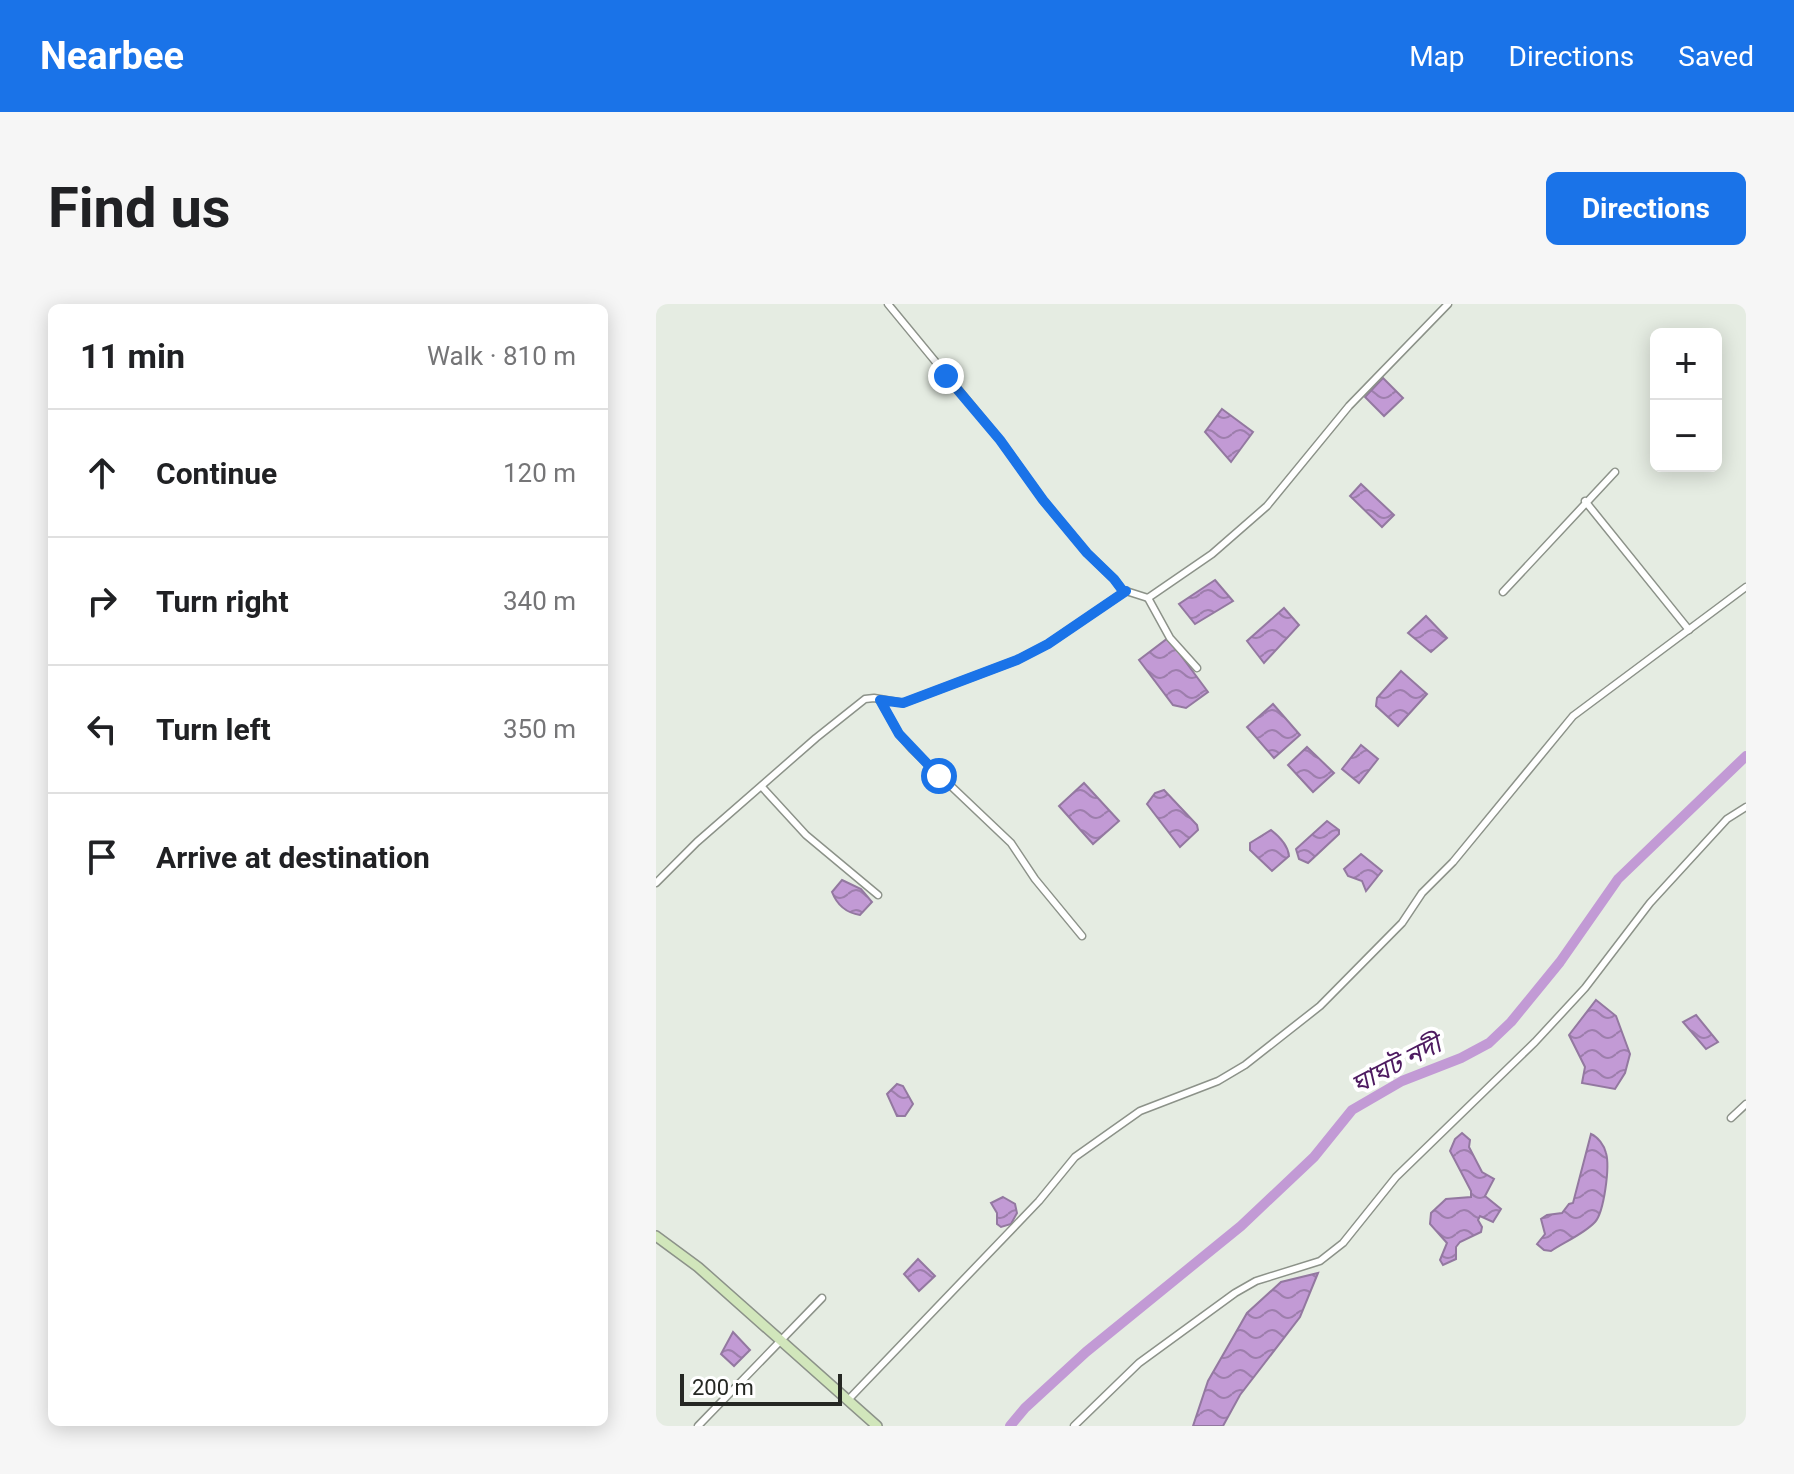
<!DOCTYPE html>
<meta charset="utf-8">
<style>
body{margin:0;font-family:Roboto,"Noto Sans Bengali",sans-serif;background:#f6f6f6;color:#202124}
.controls{position:absolute;right:24px;top:24px;display:grid;overflow:hidden;border-radius:12px;box-shadow:0 4px 20px #0003}
.controls button{width:72px;height:72px;display:grid;place-items:center;padding:0;border:0;border-bottom:2px solid #e0e0e0;background:#fff;color:#202124;font:40px sans-serif}
.scale{position:absolute;left:24px;bottom:20px;width:162px;box-sizing:border-box;padding-left:8px;border:4px solid #252723;border-top:0;font-size:22px;line-height:28px;white-space:nowrap;color:#252723;-webkit-text-stroke:6px #fff;paint-order:stroke}
.stop{position:absolute;width:24px;height:24px;margin:-18px;border:6px solid #1a73e8;border-radius:50%;background:#fff}
.stop.end{background:#1a73e8;border-color:#fff;box-shadow:0 2px 8px #0008}
.list{margin:0;padding:0;list-style:none}
h2{display:flex;justify-content:space-between;align-items:center;height:104px;margin:0;padding:0 32px;font-size:34px}
h2 small{font-size:26px;font-weight:400;color:#757577}
.list li{display:grid;grid-template-columns:52px 1fr auto;gap:24px;align-items:center;box-sizing:border-box;height:128px;padding:0 32px;border-top:2px solid #e0e0e0}
.list b{display:block;font-size:30px;white-space:nowrap}
.list em{font-size:26px;font-style:normal;color:#757577}
.icon{flex:none;width:44px;height:44px;fill:none;stroke:currentColor;stroke-width:2;stroke-linecap:round;stroke-linejoin:round}
.map{position:relative;flex:none;width:1090px;height:1122px;overflow:hidden;border-radius:12px}
header{display:flex;align-items:center;gap:48px;box-sizing:border-box;height:112px;padding:0 40px;background:#1a73e8;color:#fff}
header strong{font-size:38px}
nav{display:flex;gap:44px;margin-inline-start:auto;font-size:28px}
.intro{display:flex;align-items:center;justify-content:space-between;box-sizing:border-box;height:192px;padding:0 48px}
h1{margin:0;font-size:56px}
.button{padding:20px 36px;border-radius:12px;background:#1a73e8;color:#fff;font-size:28px;font-weight:700}
main{display:flex;gap:48px;padding:0 48px}
aside{flex:1;background:#fff;border-radius:12px;box-shadow:0 4px 20px #0003}
.map>svg:first-child{display:block}
.water{fill:url(#water-waves);stroke:#9378a0;stroke-width:2}
.lines{fill:none;stroke-linecap:round;stroke-linejoin:round}
.river{stroke:#c29ad5;stroke-width:10}
.minor-casing{stroke:#8c9289;stroke-width:9}
.secondary-casing{stroke:#8c9289;stroke-width:12}
.minor{stroke:#fff;stroke-width:6}
.secondary{stroke:#d1e6bb;stroke-width:9}
.route{stroke:#1a73e8;stroke-width:10}
.labels{text-anchor:middle;dominant-baseline:central;stroke-width:8;stroke-linejoin:round;paint-order:stroke}
.water-label{font-size:26px;font-style:italic;fill:#4d1a60;stroke:#fff}
</style>
<header>
<strong>Nearbee</strong>
<nav><a>Map</a><a>Directions</a><a>Saved</a></nav>
</header>
<div class="intro"><h1>Find us</h1><a class="button">Directions</a></div>
<main>
<aside>
<h2>11 min<small>Walk · 810 m</small></h2>
<ul class="list">
<li><svg class="icon" aria-label="ahead" viewBox="0 0 24 24"><path d="M12 20V5M6 11l6-6 6 6"/></svg><div><b>Continue</b></div><em>120 m</em></li>
<li><svg class="icon" aria-label="right" viewBox="0 0 24 24"><path d="M7 20v-9h11M14 6l5 5-5 5"/></svg><div><b>Turn right</b></div><em>340 m</em></li>
<li><svg class="icon" aria-label="left" viewBox="0 0 24 24"><path d="M17 20v-9H6M10 6l-5 5 5 5"/></svg><div><b>Turn left</b></div><em>350 m</em></li>
<li><svg class="icon" aria-label="arrive" viewBox="0 0 24 24"><path d="M6 21V4h12l-3 4 3 4H6"/></svg><div><b>Arrive at destination</b></div></li>
</ul>
</aside>
<div class="map">
<svg width="1090" height="1122" viewBox="0 0 1090 1122">
<defs>
<pattern id="water-waves" width="16" height="10" patternUnits="userSpaceOnUse" patternTransform="scale(2)"><rect width="16" height="10" fill="#c29ad5"/><path d="M0 5q4-4 8 0t8 0" fill="none" stroke="#9d7eac"/></pattern>
</defs>
<rect width="100%" height="100%" fill="#e5ece2"/>
<g class="water">
<path d="M727,74L747,94L728,112L709,93Z"/>
<path d="M566,105L597,128L575,158L549,128Z"/>
<path d="M705,180L738,211L726,223L694,192Z"/>
<path d="M559,276L577,297L539,320L523,300Z"/>
<path d="M628,304L643,321L608,359L591,337Z"/>
<path d="M770,312L791,334L775,348L752,329Z"/>
<path d="M512,334L552,388L530,404L517,401L483,356Z"/>
<path d="M745,367L771,390L742,422L720,402L721,394Z"/>
<path d="M617,400L644,431L618,454L591,423Z"/>
<path d="M705,441L722,455L703,479L686,465Z"/>
<path d="M651,443L678,469L657,488L632,461Z"/>
<path d="M428,479L463,517L437,540L403,502Z"/>
<path d="M508,486L541,521L542,526L524,543L491,500L499,489Z"/>
<path d="M671,517L683,526V530L652,559L643,555L640,545Z"/>
<path d="M615,526C624,533 632,541 633,552L616,567L594,546V539Z"/>
<path d="M705,550L726,567L710,587L706,577L692,572L688,565Z"/>
<path d="M186,576L205,585L216,598L204,611C191,609 181,601 176,588Z"/>
<path d="M940,696L960,712L974,750L969,769L959,785L926,779L929,763L913,731Z"/>
<path d="M1040,711L1062,738L1050,745L1027,718Z"/>
<path d="M241,780L247,782L257,800L249,812H241L231,790Z"/>
<path d="M806,829L814,836L813,843L826,868L838,875L829,892L845,905L837,918L824,912L822,916L826,923L825,928L804,938L800,943V955L787,961L784,956L791,939L774,920L775,909L790,895L815,893V887L794,847L799,835Z"/>
<path d="M935,830C942,833 948,841 950,849C954,863 948,908 939,918C928,930 908,938 895,947L888,946L881,940L889,930L885,915L891,911L906,909L913,900L917,899Z"/>
<path d="M347,893L359,900L361,909L355,920L345,923L341,920V909L335,899Z"/>
<path d="M262,955L279,972L263,987L248,970Z"/>
<path d="M662,969L644,1013L584,1091L567,1122H537L552,1077L591,1009L625,978Z"/>
<path d="M77,1028L94,1046L78,1062L65,1050Z"/>
</g>
<g class="lines">
<path class="river" d="M354,1122L369,1104L430,1048L585,922L658,853L696,806L746,777L805,754L833,739L855,718L904,658L962,575L1090,452"/>
<defs>
<g id="minor">
<path d="M232,0L344,136L387,196L431,249L458,275L467,287H470"/>
<path d="M929,197L1033,326"/>
<path d="M847,288L959,168"/>
<path d="M492,294L514,334L541,364"/>
<path d="M224,396L243,430L256,445L355,539L379,575L426,632"/>
<path d="M106,483L150,531L222,591"/>
<path d="M0,579L41,538L160,434L209,395L218,394L247,399L361,356L392,340L470,287L492,294L556,250L611,202L693,102L792,0"/>
<path d="M1075,814L1090,800"/>
<path d="M192,1096L383,897L419,853L484,807L562,777L589,761L664,702L746,619L766,589L797,558L917,412L1090,283"/>
<path d="M42,1122L166,994"/>
<path d="M418,1122L483,1059L579,989L600,977L664,957L687,939L740,873L879,738L929,684L994,599L1071,515L1090,503"/>
</g>
<path id="secondary" d="M0,932L42,963L221,1122"/>
</defs>
<use href="#minor" class="minor-casing"/>
<use href="#secondary" class="secondary-casing"/>
<use href="#minor" class="minor"/>
<use href="#secondary" class="secondary"/>
</g>
<g class="lines">
<path class="route" d="M283,472L243,430L224,396L247,399L361,356L392,340L470,287H467L458,275L431,249L387,196L344,136L290,72"/>
</g>
<g class="labels">
<g class="water-label">
<text transform="translate(740 760) rotate(-27)">ঘাঘট নদী</text>
</g>
</g>
</svg>
<div class="controls">
<button>+</button>
<button>−</button>
</div>
<div class="scale">200 m</div>
<div class="stop" style="left:283px;top:472px"></div>
<div class="stop end" style="left:290px;top:72px"></div>
</div>
</main>
